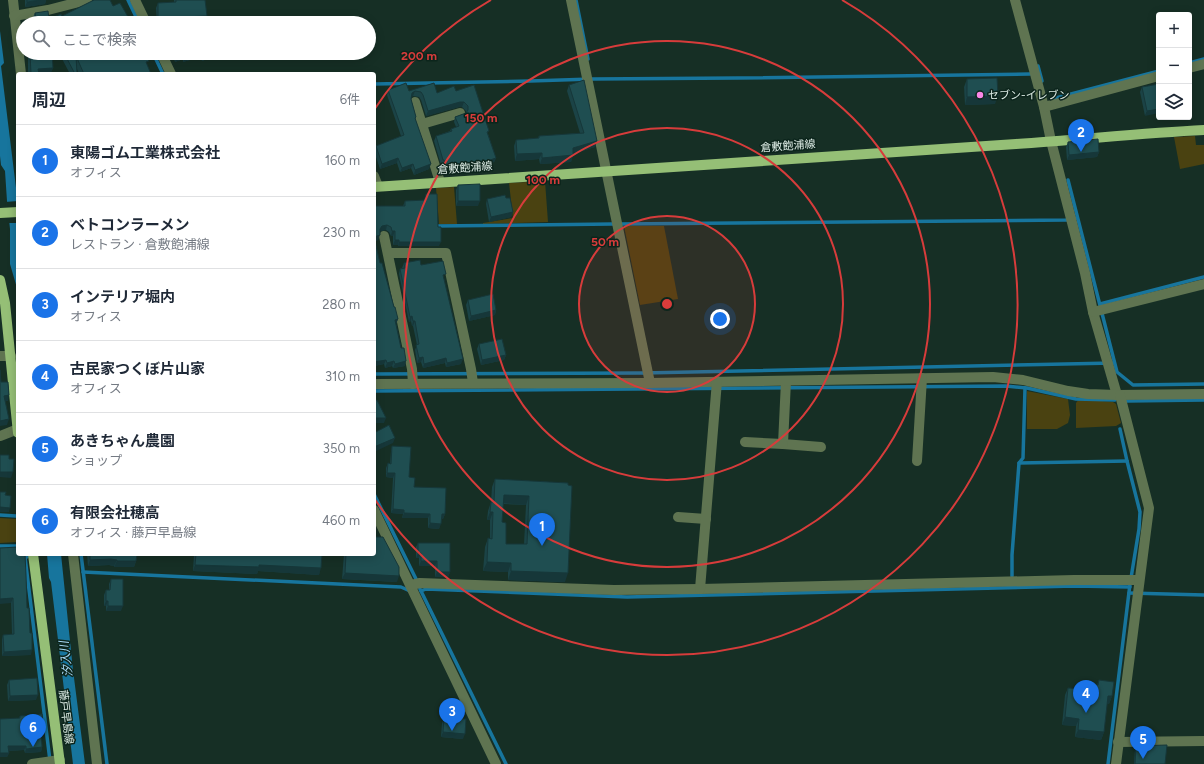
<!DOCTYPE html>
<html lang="ja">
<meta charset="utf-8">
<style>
body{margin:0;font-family:Figtree,"Noto Sans JP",sans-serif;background:#f6f6f7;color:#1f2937}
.controls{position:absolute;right:12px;top:12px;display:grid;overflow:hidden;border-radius:4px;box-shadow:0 2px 10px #0003}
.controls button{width:36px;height:36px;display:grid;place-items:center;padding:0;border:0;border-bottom:1px solid #e0e1e3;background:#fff;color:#1f2937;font:20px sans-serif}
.you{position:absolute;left:720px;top:319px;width:14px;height:14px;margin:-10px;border:3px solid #fff;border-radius:50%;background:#1a73e8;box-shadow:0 0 0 6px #1a73e833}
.badge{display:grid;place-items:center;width:26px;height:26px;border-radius:50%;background:#1a73e8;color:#fff;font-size:13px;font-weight:700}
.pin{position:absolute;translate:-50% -33px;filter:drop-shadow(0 1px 2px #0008)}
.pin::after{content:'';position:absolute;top:21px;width:14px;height:12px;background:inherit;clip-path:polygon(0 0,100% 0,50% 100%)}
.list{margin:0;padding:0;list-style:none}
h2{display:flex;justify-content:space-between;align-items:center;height:52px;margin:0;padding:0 16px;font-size:17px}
h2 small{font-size:13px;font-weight:400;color:#747a83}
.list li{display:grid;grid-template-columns:26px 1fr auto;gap:12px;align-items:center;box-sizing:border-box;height:72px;padding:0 16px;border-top:1px solid #e0e1e3}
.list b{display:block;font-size:15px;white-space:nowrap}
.list p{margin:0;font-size:13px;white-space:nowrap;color:#747a83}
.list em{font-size:13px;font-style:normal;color:#747a83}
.icon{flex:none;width:22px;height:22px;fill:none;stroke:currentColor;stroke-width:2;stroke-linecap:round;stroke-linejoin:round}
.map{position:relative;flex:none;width:1204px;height:764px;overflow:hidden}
.search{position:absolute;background:#fff;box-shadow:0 2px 10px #0003;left:16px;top:16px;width:360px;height:44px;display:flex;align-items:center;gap:10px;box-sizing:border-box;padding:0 14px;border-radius:22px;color:#747a83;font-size:15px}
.panel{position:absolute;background:#fff;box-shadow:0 2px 10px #0003;left:16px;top:72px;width:360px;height:484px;border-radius:4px}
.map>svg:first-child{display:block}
.green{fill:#4a4211}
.water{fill:#17759d}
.pier{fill:#162f25}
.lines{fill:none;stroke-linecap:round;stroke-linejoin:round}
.stream{stroke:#17759d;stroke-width:3.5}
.minor{stroke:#5f7451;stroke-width:10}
.major{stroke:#95bf76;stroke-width:10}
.wall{fill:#1b4346;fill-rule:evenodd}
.shaded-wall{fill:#163739}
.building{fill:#1f4e51;stroke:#163739;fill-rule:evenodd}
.ring{fill:none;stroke:#d73c3b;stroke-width:2}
.poi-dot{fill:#fa87e6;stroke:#0c251c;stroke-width:1.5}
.labels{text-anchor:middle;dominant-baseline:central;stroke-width:3;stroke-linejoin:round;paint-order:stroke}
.poi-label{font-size:11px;fill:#dcebe4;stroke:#0c251c;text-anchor:start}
.street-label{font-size:11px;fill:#dcebe4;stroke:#0c251c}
.water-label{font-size:12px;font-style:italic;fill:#a8d8f4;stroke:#0c251c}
.centre{fill:#d73c3b;stroke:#0c251c;stroke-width:2}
.ring-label{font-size:12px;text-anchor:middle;font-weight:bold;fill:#d73c3b;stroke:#0c251c;stroke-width:3;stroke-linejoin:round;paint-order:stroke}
</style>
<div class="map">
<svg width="1204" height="764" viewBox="0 0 1204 764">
<rect width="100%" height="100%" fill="#162f25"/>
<g class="green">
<path d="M1195,136L1196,145H1204V164L1180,169L1174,137Z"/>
<path d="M545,181L548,222L483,224V223L513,218L509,183Z"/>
<path d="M454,187L457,224H439L436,188Z"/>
<path d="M624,226H664L678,299L640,305Z"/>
<path d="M1027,391L1068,399L1070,415L1068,423L1057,429H1027Z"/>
<path d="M1079,399L1113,402L1116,404L1121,423L1116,426L1076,428V403Z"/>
<path d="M0,518L18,519V542L0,543Z"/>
</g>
<g class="water">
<path d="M0,31L4,63L1,66L18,204V303L17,288L10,264V229L7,201L5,171L1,165L0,156Z"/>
<path d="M47,554H61L73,670L85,764H73L51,582L49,578Z"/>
</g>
<path class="pier" d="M18,201V223H7L5,202Z"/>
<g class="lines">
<g class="stream">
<path d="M128,0L139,23"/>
<path d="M576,0L588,59"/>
<path d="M153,53L163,74"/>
<path d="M1189,63L1204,59"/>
<path d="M1038,66L1042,81"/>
<path d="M374,84L530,81L592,79L738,78L1030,74"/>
<path d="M1052,99L1159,71"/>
<path d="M1068,180L1117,372L1133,385L1204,384"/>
<path d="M620,224L1066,220L1077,218"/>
<path d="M434,226L613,224"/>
<path d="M1100,304L1204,277"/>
<path d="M374,374L643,373L1114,363"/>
<path d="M374,391L1006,386L1027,388L1076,399L1115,400"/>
<path d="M1127,401L1204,400"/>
<path d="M1120,429L1127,461L1140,512L1139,529L1131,578"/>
<path d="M1019,463L1127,461"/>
<path d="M374,494L418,583"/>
<path d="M0,515L16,516"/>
<path d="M0,546H18"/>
<path d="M81,554L107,764"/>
<path d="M27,557H25L50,761"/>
<path d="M83,572L401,587L410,591"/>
<path d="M1012,576V555L1019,463L1023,458L1025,388"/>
<path d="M420,589L506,764"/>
<path d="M421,591L426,589L627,597L1074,586L1130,587"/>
<path d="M1129,593L1204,595"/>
<path d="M1108,764L1130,584"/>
</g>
<g class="minor">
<path d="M13,0L21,74"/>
<path d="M135,0L146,23"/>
<path d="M571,0L650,383"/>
<path d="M1015,0L1044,107L1051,141L1085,273L1093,312L1117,395"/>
<path d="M14,16L48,10L87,0"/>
<path d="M161,53L171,74"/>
<path d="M1189,68L1204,64"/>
<path d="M415,102L440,182"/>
<path d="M1044,107L1159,76"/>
<path d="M422,124L460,113"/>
<path d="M374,176L378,186"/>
<path d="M384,236L412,369L413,384"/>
<path d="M388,253H446L471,369L473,383"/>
<path d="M1093,312L1204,284"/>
<path d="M0,356H11"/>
<path d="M786,381L783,444L821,447"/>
<path d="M374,384L650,383L993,377L1023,380L1068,391L1088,394L1117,395L1204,394"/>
<path d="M0,436L18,429"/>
<path d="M745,442L783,444"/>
<path d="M917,461L922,378"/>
<path d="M374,510L496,764"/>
<path d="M678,517L706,519"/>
<path d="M73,554L97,764"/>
<path d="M411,585L420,583L614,590L700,589L1074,580H1139"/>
<path d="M700,589L717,381"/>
<path d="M1118,742L1204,741"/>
<path d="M32,764L60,760"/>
<path d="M1116,764L1149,508L1120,395"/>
</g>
<g class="major">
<path d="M374,187C588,172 802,157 1016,144C1079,140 1141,133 1204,130"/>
<path d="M0,213L18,212"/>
<path d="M0,280L5,303L18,433"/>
<path d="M33,554L60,764"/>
</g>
</g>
<g class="wall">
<path d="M25,0H46L45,4L25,7Z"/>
<path d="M174,0H205L207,16L205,21L157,23L156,8L158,3L174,2Z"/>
<path d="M113,6L131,22L138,23H30L35,13L49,19L62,16Z"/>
<path d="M29,53H52L53,68L50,74H28V58Z"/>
<path d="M59,53H144L147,65L151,74H79L77,69V74H70Z"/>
<path d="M172,53H214V54L213,57L202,61L200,55V57L183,62V59L175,62Z"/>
<path d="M967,79L995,104L965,105L964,87Z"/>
<path d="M434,83L437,93L456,91L474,85L488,134L496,158L494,162L476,169L475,165L446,175L442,164L441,165L434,141L436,136L450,131L451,129L456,127L454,122L455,117L466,113V111L462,107H459L426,116L421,100L419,97L413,96L411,97V99L416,117L415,120L429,169L414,175L411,168L400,172L397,163L380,169L374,151L376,146L401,136L387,95L388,90L409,91Z"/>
<path d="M1159,84L1145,116L1140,92L1142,87Z"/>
<path d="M569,85L597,141L595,147L573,154L571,162L540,164L539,159L515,161L514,146L516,140L538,138L539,136L580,133L567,91Z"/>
<path d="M1068,142L1099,152L1097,157L1067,160L1066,147Z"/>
<path d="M458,185L478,206H456V190Z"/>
<path d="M426,194L438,227L439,246H398V245H393V236H391L389,232L386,230L380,231L378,240L375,241L380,263L398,319L396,324L405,366L393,368L392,366L385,368L384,364L374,366V206H403L405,201L424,200Z"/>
<path d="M506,198L513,212L511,217L489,222L486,204L487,199Z"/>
<path d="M404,263L421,265L444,279L461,364L446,367L445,363L423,368L421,362L417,363L415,350L417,345L413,326H412L411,321L409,322L399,274L400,269L402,268Z"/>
<path d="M468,300L496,310L495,315L469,321L466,305Z"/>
<path d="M479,344L506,355L504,360L481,365L477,349Z"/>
<path d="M392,446L414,487L445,514L443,519L441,518L439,529L428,528V518H402L403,514L391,513L393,478L386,477V468L388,463L390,464L391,451Z"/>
<path d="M495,479L568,483L565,582L508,580V572L483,571L485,547L488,538L490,539V520H487L488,511L491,502L492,487ZM503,504L526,505L524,544H506L502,522Z"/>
<path d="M418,543L450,572L448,577H435V566H419V558H416V547Z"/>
<path d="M0,548L27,608L31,655L2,656V639L3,635L12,634L11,603Z"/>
<path d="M87,554H137L136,561L134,567H114V566L109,565L88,566Z"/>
<path d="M194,554H322L319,575L258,571L257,574L193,571Z"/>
<path d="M344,554H374L397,582L342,579Z"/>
<path d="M111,579L121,611H106V606H104V595L106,590H109V584Z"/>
<path d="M9,680L36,700L8,701L7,685Z"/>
<path d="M1099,680L1112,696L1109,704L1107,703L1104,732L1101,740L1075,737L1076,726L1062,725L1065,695L1068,688L1080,689L1082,683L1097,685Z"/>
<path d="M20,716L41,737L42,747L41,752L25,753L24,750L8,751L9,753L7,757H0Z"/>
<path d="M444,718L463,739L441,737L442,723Z"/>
<path d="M1136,746L1165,764H1134L1135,748Z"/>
</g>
<g class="shaded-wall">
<path d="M41,0H46L45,4L25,7L27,2Z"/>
<path d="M207,16L205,21L157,23L158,18Z"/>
<path d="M199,53H201L200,57L183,62L185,57Z"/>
<path d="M214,54L213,57L202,61L203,58Z"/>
<path d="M184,55L183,59L175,62L177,57Z"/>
<path d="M53,68L50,74H36L38,69Z"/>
<path d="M415,91L413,96L410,98L412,93Z"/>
<path d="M998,96L995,104L965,105L967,97Z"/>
<path d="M460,102H464L462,107H459L426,116L428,111Z"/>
<path d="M1159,109V113L1145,116L1147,111Z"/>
<path d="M597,141L595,147L571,154L573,148Z"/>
<path d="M1099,152L1097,157L1067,160L1069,155Z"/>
<path d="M542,153L539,159L515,161L517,154Z"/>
<path d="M573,155L571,162L540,164L542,158Z"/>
<path d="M398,158L397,163L380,169L382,164Z"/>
<path d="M496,158L494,162L476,169L478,164Z"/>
<path d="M477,161L475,165L446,175L448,171Z"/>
<path d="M413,164L411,168L400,172L402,168Z"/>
<path d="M431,164L429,169L414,175L415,170Z"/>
<path d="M458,201H480L478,206H456Z"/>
<path d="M513,212L511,217L489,222L491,217Z"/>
<path d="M387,225L386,230L380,231L378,234L380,229L382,226Z"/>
<path d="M392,231H395L393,236H391Z"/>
<path d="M380,235L378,240L374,241V237Z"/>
<path d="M395,240H399L398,245H393Z"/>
<path d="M399,242H441L439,246H398Z"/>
<path d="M496,310L495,315L469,321L471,316Z"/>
<path d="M412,316L411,321L409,322L410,317Z"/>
<path d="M398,319L396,324L395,320Z"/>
<path d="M413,321H415L413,326H412Z"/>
<path d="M506,355L504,360L481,365L482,360Z"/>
<path d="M423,357L421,362L417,363L419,358Z"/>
<path d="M446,358L445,363L423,368L424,364Z"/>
<path d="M463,359L461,364L446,367L447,363Z"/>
<path d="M386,360L384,364L374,366V362Z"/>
<path d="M394,361L392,366L385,368L387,363Z"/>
<path d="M406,361L405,366L393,368L395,364Z"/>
<path d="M9,395L8,401H2L4,396Z"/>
<path d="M375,418H386L384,423H374Z"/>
<path d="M9,419L7,425L0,426V421Z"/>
<path d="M395,438L393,443L374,452V447Z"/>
<path d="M0,472H13L11,478L0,477Z"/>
<path d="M387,473H395L393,478L386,477Z"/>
<path d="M504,495L529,496L526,505L501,503Z"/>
<path d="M0,507L10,508L9,512H0Z"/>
<path d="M393,509L404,510L403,514L391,513Z"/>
<path d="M490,512H493L490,520H487Z"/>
<path d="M404,513L430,514L428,518H402Z"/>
<path d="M442,514H445L443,519L440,518Z"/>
<path d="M430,523L441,524L439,529L428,528Z"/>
<path d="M418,553H421L419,558H416Z"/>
<path d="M111,559L117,560L114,566L109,565L88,566L90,560Z"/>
<path d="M117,561H136L134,567H114Z"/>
<path d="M421,561H437L435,566H419Z"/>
<path d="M487,562L511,563L508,572L483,571Z"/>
<path d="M195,565H259L321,568L319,575L258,571L257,574L193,571Z"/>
<path d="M511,571L568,573L565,582L508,580Z"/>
<path d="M437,572H450L448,577H435Z"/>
<path d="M345,573L399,576L397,582L342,579Z"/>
<path d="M13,598L11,603L0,604V599Z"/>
<path d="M106,601H108L106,606H104Z"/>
<path d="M108,606H123L121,611H106Z"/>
<path d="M32,650L31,655L2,656L4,652Z"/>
<path d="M38,695L36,700L8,701L10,696Z"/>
<path d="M1108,696H1112L1109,704L1105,703Z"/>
<path d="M1065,717L1079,719L1076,726L1062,725Z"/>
<path d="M1078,730L1104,732L1101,740L1075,737Z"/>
<path d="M443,732L465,734L463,739L441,737Z"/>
<path d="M8,746H26L24,750L7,751Z"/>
<path d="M42,747L41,752L25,753L26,749Z"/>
<path d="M0,753H9L7,757H0Z"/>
</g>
<g class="building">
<path d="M27,0H41L27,2Z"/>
<path d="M94,0H110L113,6L120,3L131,22L136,19L138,23H33L32,18H36L35,13L48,11L49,19L61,14L62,16Z"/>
<path d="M176,0H205L207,16L158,18V3L176,2Z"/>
<path d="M30,53H52L53,68L38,69L39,74H31Z"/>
<path d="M64,53H144L149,61L146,62L151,74H84L76,56L77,74H75Z"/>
<path d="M175,53H199L185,57L184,55L177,57Z"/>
<path d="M202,53H214V54L203,58Z"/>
<path d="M997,78L998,96L967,97V79Z"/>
<path d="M584,80L597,141L573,148V155L542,158V153L517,154L516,140L539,138V136L584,133L569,85Z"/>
<path d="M406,83L409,91L434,83L437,93L454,86L456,91L474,85L489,131L487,132L496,158L478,164L477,161L448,171L444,160H443L436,136L452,131L451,129L459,126L455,117L466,113L468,110V106L464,102H460L428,111L423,95L421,92L415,91L412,93L411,99L416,117L415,118L431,164L415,170L413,164L402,168L398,158L382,164L376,146L404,135L388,90Z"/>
<path d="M1159,84V109L1147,111L1142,87Z"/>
<path d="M1098,139L1099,152L1069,155L1068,142Z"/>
<path d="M480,184V201H458V185Z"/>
<path d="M426,194H437L438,227H441V242H399V240H395V231H392L391,227L387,225L382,226L380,229V235L374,237L380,263H382L394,307H395L398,319L395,320L401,348H404L406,361L395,364L394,361L387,363L386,360L374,362V206H405V201L426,200Z"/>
<path d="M505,195L506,198H510L513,212L491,217L487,199Z"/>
<path d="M420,260L421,265L443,261L446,274L443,275L463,359L447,363L446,358L424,364L423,357L419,358L416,345L419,344L415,321H413L412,316L410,317L400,269L405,268L404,263Z"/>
<path d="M493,294L496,310L471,316L468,300Z"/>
<path d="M502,339L506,355L482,360L479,344Z"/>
<path d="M0,370L1,382H8L9,395L4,396L9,419L0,421Z"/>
<path d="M374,400H377L386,418H375L374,416Z"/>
<path d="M389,425L395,438L374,447V433Z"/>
<path d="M392,446L411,447L409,477L415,478L414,487L446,488L445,514H442L441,524L430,523V514L404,513V510L393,509L395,473H387L388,463L391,464Z"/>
<path d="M0,455H9V459H14L13,472H0Z"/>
<path d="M495,479L568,483V485L572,486L568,573L511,571V563L487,562L488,538L492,539L493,512H490L491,502H494ZM504,495L529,496L527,544H506V523L502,522Z"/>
<path d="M0,492H6L5,495L11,496L10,508L0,507Z"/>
<path d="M374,537H383L399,567V576L345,573L346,554H374Z"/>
<path d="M418,543H450V572H437V561H421V553H418Z"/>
<path d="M18,547V554H25L26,575L27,608H29L30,633H32V650L4,652L3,635L14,634L13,598L0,599V548Z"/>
<path d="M90,554H137L136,561H117V560L111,559L90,560Z"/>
<path d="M196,554H322L321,568L259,565V567L195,565Z"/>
<path d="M111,579H123V606H108V601H106V590H110Z"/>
<path d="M37,678L38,695L10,696L9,680Z"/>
<path d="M1099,680L1114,682L1112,696H1108L1104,732L1078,730L1079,719L1065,717L1068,688L1081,689L1082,683L1098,685Z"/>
<path d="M42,714L43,733H41L42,747L26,749V746H8L9,753H0V719L20,718V716Z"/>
<path d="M444,718L466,719L465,734L443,732Z"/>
<path d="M1167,745L1165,764H1135L1136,746Z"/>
</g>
<circle cx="667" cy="304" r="88" fill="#d73c3b" fill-opacity=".12"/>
<g class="ring">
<circle cx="667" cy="304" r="88"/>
<circle cx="667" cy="304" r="176"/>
<circle cx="667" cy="304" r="263"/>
<path d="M374 110A351 351 0 0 1 491 0M842 0A351 351 0 1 1 374 498"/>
</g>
<circle class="poi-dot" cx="980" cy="95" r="4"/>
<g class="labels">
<g class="poi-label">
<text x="988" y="95">セブン-イレブン</text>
</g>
<g class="street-label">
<text transform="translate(788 146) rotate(-4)">倉敷飽浦線</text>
<text transform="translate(465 168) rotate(-4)">倉敷飽浦線</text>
<text transform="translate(66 717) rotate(83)">藤戸早島線</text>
</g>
<g class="water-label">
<text transform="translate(66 659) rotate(-97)">汐入川</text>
</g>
</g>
<circle cx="667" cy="304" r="6" class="centre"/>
<g class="ring-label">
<text x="419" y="60">200 m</text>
<text x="481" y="122">150 m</text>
<text x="543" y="184">100 m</text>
<text x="605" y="246">50 m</text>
</g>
</svg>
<div class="controls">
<button>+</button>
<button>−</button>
<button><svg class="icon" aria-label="layers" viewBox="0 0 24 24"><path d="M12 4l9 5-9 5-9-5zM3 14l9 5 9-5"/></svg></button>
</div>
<div class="you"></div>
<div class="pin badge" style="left:542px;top:546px">1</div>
<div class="pin badge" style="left:1081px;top:152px">2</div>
<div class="pin badge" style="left:452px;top:731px">3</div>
<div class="pin badge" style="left:1086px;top:713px">4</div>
<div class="pin badge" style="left:1143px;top:759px">5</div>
<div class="pin badge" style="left:33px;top:747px">6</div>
<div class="search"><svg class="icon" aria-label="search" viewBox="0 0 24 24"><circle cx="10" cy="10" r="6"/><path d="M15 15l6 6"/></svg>ここで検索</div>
<section class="panel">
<h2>周辺<small>6件</small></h2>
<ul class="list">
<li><span class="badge">1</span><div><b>東陽ゴム工業株式会社</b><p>オフィス</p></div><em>160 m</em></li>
<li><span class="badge">2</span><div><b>ベトコンラーメン</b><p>レストラン · 倉敷飽浦線</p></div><em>230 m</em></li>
<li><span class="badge">3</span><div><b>インテリア堀内</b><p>オフィス</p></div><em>280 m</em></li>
<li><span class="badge">4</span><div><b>古民家つくぼ片山家</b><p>オフィス</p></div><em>310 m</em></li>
<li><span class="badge">5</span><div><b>あきちゃん農園</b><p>ショップ</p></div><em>350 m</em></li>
<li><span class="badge">6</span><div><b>有限会社穂高</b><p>オフィス · 藤戸早島線</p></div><em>460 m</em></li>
</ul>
</section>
</div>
